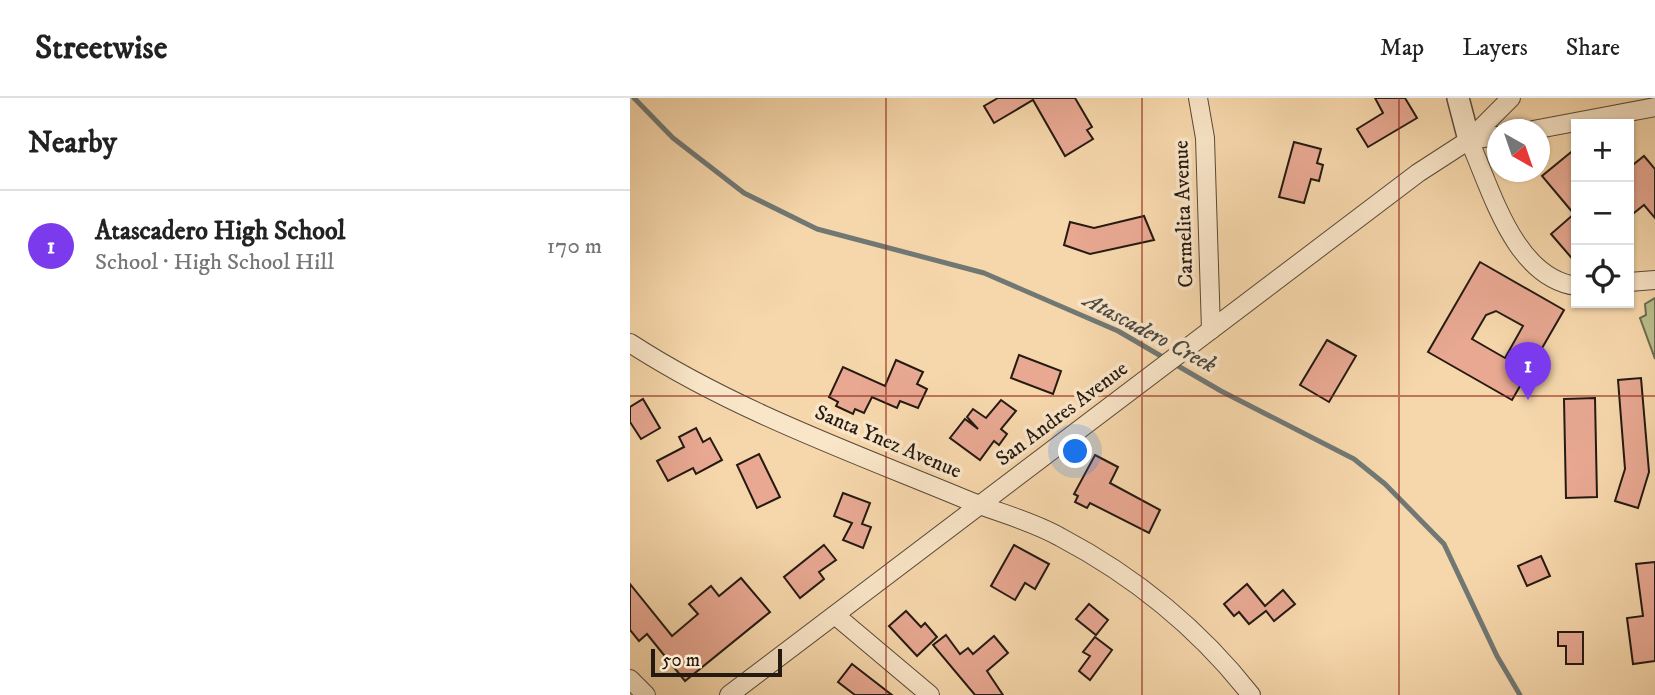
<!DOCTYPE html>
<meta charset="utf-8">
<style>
body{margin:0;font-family:"IM FELL DW Pica",serif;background:#f6f6f6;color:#222}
.controls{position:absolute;right:21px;top:21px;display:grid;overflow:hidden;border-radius:0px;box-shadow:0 2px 5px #0004}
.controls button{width:63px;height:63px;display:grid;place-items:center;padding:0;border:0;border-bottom:2px solid #e0e0e0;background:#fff;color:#222;font:35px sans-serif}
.compass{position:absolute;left:857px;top:21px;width:63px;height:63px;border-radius:50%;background:#fff;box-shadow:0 2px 5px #0004;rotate:140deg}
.scale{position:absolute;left:21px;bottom:18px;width:131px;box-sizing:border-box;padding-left:7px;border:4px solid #251a12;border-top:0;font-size:19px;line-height:24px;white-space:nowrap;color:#251a12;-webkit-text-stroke:5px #f9e5c8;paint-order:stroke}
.you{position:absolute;left:446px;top:354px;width:24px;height:24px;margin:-18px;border:5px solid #fff;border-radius:50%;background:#1a73e8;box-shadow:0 0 0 10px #1a73e833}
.badge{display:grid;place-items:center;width:46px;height:46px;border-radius:50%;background:#7c3aed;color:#fff;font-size:23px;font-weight:700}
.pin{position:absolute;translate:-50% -58px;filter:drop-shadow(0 2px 4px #0008)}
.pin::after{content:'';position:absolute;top:37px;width:24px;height:21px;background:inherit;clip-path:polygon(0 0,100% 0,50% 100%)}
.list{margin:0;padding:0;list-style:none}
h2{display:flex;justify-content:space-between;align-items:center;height:91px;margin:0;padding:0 28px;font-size:30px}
h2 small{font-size:23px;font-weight:400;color:#767676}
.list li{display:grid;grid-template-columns:46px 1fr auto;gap:21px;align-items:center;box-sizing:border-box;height:112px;padding:0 28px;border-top:2px solid #e0e0e0}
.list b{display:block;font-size:26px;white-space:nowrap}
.list p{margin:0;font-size:23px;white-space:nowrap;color:#767676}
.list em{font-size:23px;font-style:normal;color:#767676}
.icon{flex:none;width:38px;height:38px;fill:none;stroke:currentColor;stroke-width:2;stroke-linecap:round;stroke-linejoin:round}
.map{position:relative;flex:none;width:1025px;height:597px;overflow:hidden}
header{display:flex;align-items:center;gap:42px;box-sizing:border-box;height:98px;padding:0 35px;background:#fff;border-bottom:2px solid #e0e0e0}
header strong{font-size:33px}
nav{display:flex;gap:38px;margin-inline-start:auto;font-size:24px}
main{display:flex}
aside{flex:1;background:#fff}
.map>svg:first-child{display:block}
.green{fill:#b8bf8c;stroke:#6e6c4f;stroke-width:2}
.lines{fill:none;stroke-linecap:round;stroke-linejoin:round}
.stream{stroke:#717874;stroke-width:5}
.building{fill:#e8a892;stroke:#251a12;stroke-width:2;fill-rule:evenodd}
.minor-casing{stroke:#594938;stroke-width:20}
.tertiary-casing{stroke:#594938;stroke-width:24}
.minor{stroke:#f9e5c8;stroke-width:18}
.tertiary{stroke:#f9e5c8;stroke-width:21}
.grid{fill:none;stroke:#8f2418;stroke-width:2;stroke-opacity:0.55}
.labels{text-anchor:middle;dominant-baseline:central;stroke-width:7;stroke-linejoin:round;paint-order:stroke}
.street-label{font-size:21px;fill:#251a12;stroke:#f9e5c8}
.water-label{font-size:23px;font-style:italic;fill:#4b4943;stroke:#f9e5c8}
</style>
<header>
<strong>Streetwise</strong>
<nav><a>Map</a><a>Layers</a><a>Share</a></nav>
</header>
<main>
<aside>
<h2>Nearby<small></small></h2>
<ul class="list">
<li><span class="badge">1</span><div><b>Atascadero High School</b><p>School · High School Hill</p></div><em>170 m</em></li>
</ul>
</aside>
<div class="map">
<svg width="1025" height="597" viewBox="0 0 1025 597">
<rect width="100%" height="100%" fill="#f6d7ab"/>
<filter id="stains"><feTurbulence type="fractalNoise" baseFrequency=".00286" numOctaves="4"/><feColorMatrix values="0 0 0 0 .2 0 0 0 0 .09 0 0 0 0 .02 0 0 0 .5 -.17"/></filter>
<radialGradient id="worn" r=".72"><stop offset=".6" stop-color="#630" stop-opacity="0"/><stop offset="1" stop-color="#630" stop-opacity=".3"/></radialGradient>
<path class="green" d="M1025,200V261L1010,220L1016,217L1015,206Z"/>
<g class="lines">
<path class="stream" d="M4,0L43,40L114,95L187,131L354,175L488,233L591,293L724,361L755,386L814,446L867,558L890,597"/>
</g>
<g class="building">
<path d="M368,0H445L462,29L457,32L463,41L435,58L403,2L364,25L354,8Z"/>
<path d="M745,0H775L787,20L738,49L727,31L753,15Z"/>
<path d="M664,44L691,51L687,65L693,67L689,83L681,81L674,105L649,99Z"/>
<path d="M946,50V165L921,136L944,116L912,78Z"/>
<path d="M1014,58L1025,71V120L1014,107L999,119V70Z"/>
<path d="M514,118L524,142L460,156L434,147L440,124L464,130Z"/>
<path d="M850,164L934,212L882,302L798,254ZM866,213L893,228L875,260L842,241L856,217Z"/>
<path d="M697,242L726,258L699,304L670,287Z"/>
<path d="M389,257L431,273L423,296L381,280Z"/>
<path d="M266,262L293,274L287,286L297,291L288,310L270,303L267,310L242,299L234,315L225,311L223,316L206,308L208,304L199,299L213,269L255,288Z"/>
<path d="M1011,280L1019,374L1008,410L985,403L995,371L988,282Z"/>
<path d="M965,300L967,399L936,400L934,301Z"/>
<path d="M13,301L30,330L11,341L0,324V309Z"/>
<path d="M371,302L386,313L371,331L377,336L369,347L364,343L350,362L320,340L335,321L348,331L337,319L343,311L356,320Z"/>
<path d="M66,330L73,344L80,340L92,362L66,376L63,370L38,383L27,363L54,349L49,339Z"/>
<path d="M129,356L150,399L127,410L107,367Z"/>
<path d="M465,357L488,369L480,385L530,412L519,435L460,405L457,410L445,404L448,398L444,396Z"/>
<path d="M213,395L240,405L232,426L241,429L233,450L213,442L222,425L204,418Z"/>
<path d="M194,447L206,462L189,474L194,481L170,500L154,479Z"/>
<path d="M384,447L419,466L405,491L395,485L385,502L361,488Z"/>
<path d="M911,458L920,478L897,488L888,468Z"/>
<path d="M1025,464V563L1003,566L997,520L1013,518L1006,466Z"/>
<path d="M111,480L140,514L55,583L17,536L9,543L0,532V486L42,538L68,516L59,506L81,488L89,498Z"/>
<path d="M617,486L635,508L653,492L665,506L644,523L636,513L619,526L609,514L604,518L594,506Z"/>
<path d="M459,506L478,522L466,537L446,521Z"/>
<path d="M276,513L291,529L295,525L307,539L287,558L259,528Z"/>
<path d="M928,534H953V566H936V548H928Z"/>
<path d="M316,537L330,556L338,550L343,556L364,538L378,555L357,573L373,597H345L303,547Z"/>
<path d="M465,539L482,552L460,582L449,573L460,558L453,554Z"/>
<path d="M222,566L262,597H225L208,584Z"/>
</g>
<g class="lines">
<defs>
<g id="minor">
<path d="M568,0L575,40L581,232"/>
<path d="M881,0L839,42C862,93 884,179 946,188"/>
<path d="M903,32L1025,9"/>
<path d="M999,184L1025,182"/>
<path d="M0,245C103,312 224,355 337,402C368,415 400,422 430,439C504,478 570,532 621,597"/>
<path d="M205,517L300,597"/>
<path d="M0,581L16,597"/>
<path d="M99,597L788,75L839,42L867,38"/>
</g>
<path id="tertiary" d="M828,0L839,42"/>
</defs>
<use href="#minor" class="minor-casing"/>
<use href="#tertiary" class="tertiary-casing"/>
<use href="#minor" class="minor"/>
<use href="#tertiary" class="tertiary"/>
</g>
<path class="grid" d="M256,0V597M512,0V597M769,0V597M0,298H1025"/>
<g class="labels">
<g class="street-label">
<text transform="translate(554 116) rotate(-92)">Carmelita Avenue</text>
<text transform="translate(432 316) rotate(-37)">San Andres Avenue</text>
<text transform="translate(258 344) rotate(23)">Santa Ynez Avenue</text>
</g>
<g class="water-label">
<text transform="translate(520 235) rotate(28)">Atascadero Creek</text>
</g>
</g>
<rect width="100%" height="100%" filter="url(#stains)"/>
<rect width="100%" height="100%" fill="url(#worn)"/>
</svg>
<div class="controls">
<button>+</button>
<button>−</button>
<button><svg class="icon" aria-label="locate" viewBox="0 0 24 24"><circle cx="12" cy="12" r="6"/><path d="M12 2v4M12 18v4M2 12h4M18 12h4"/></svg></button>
</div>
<svg class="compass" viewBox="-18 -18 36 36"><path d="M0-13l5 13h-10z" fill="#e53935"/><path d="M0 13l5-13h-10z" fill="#767676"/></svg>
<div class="scale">50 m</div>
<div class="you"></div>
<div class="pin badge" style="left:898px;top:302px">1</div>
</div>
</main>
